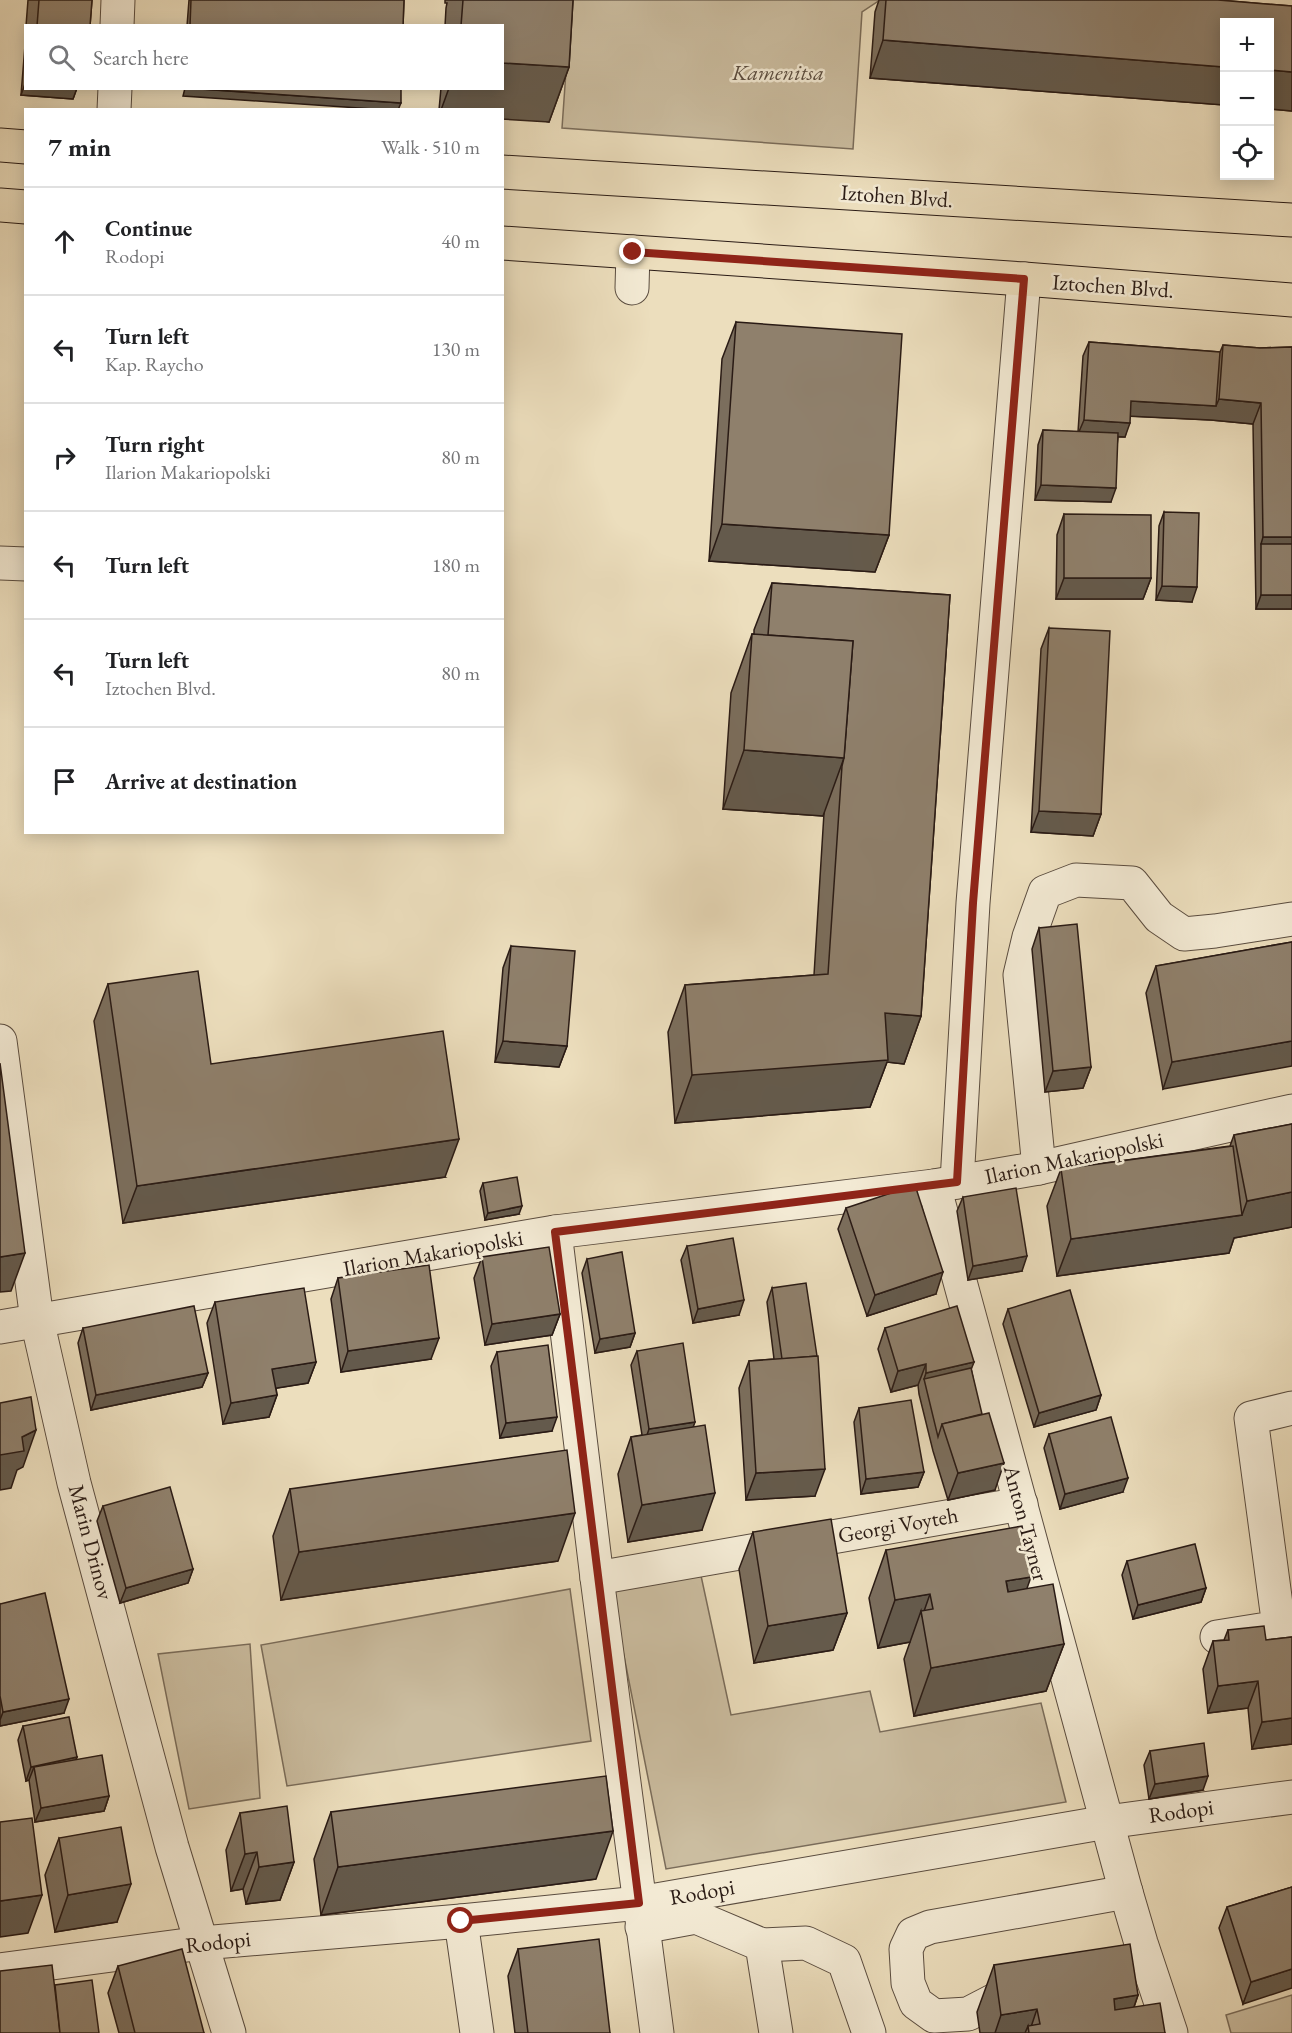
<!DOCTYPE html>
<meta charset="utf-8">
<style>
body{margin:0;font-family:"EB Garamond",serif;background:#f6f6f6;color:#202124}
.controls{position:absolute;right:18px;top:18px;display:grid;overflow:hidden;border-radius:0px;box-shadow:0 3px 15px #0003}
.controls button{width:54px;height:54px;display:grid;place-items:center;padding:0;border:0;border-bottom:2px solid #e0e0e0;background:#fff;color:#202124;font:30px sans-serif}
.stop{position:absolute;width:18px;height:18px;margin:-14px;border:4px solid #8f2418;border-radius:50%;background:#fff}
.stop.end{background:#8f2418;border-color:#fff;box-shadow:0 2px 6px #0008}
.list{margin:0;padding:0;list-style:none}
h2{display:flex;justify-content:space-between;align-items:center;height:78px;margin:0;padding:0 24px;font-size:26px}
h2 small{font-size:20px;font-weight:400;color:#757577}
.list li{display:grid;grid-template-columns:39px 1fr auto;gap:18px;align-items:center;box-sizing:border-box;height:108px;padding:0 24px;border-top:2px solid #e0e0e0}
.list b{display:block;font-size:22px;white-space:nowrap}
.list p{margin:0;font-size:20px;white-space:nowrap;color:#757577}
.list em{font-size:20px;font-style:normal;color:#757577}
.icon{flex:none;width:33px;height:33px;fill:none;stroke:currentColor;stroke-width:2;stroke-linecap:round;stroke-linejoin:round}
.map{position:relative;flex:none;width:1292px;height:2033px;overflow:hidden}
.search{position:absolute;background:#fff;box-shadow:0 3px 15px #0003;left:24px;top:24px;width:480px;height:66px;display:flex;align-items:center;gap:15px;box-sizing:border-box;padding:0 21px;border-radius:0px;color:#757577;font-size:22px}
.panel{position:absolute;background:#fff;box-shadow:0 3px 15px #0003;left:24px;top:108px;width:480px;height:726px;border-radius:0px}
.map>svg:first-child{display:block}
.green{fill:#cbbda0;stroke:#7a6c5a;stroke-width:1.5}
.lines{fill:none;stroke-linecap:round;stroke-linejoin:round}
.minor-casing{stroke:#5a4c3f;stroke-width:35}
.major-casing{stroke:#2a1b15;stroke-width:35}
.minor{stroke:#f3ead4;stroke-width:33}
.major{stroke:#ecdebd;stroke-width:33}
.wall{fill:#7b6e5d;stroke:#2a1b15;stroke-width:1.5}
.shaded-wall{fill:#645a4c;stroke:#2a1b15;stroke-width:1.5}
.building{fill:#8f806c;stroke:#2a1b15;stroke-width:1.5}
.route{stroke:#8f2418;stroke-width:8}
.labels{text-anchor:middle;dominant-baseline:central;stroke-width:5;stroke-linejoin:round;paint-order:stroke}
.park-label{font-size:22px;font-style:italic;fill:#5a4c3f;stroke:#f3ead4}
.street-label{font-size:22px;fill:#2a1b15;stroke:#f3ead4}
</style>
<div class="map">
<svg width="1292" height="2033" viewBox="0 0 1292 2033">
<rect width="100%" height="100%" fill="#ecdebd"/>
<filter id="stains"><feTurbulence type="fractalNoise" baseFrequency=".00333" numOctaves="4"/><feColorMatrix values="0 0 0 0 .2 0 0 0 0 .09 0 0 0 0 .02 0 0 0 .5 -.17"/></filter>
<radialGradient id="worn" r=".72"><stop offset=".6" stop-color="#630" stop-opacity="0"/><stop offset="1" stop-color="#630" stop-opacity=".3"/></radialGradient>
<g class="green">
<path d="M571,0H880L862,12L853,149L562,128Z"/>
<path d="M700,1571L731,1715L870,1691L880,1732L1041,1703L1066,1802L666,1869L610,1585Z"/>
<path d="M570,1589L591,1741L287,1786L261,1645Z"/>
<path d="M250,1644L260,1798L189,1809L158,1654Z"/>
<path d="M1292,1995V2033H1231L1226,2015Z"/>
</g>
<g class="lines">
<defs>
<g id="minor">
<path d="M117,26L118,0"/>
<path d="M114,110L115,88"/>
<path d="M632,288L633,252"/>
<path d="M0,563L26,564"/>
<path d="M0,1041L37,1320L74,1483L172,1847L229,2033"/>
<path d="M1039,1168L1020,975L1029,937L1045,892L1076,880L1132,883L1159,917L1184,934L1215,931L1292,919"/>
<path d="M957,1182L973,903L1024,279"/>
<path d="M934,1186L1126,1892L1141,1943L1171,2033"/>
<path d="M555,1232L597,1578L657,2033"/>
<path d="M0,1327L555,1232L934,1186L1039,1168L1292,1111"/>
<path d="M597,1578L1021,1504"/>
<path d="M1217,1637L1279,1627L1251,1418L1292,1408"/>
<path d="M461,1921L477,2033"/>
<path d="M642,1927L696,1917L762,1945L776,2033"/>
<path d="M762,1945L806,1943L844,1961L869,2033"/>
<path d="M0,1970L202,1943L461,1921L639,1903L1107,1822L1292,1797"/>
<path d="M1018,1988L968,2014L934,2016L916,2003L908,1983L906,1949L913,1934L930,1927L1126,1892"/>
</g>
<g id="major">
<path d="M0,145L26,147"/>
<path d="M502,172L1292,220"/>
<path d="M0,205L26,207"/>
<path d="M502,243L1024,279L1292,300"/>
</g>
</defs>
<use href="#minor" class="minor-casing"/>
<use href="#major" class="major-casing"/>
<use href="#minor" class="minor"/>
<use href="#major" class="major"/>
</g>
<g class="wall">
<path d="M28,0H92L90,26H26Z"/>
<path d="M189,0H404L403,26H187Z"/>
<path d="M445,0H573L569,67L549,122L502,110H439L441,88H502V26H445L446,8L447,3H445Z"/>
<path d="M879,0H1218L1292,6V111L1269,109V22H1224V105L870,78L875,12Z"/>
<path d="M26,33V88H77L73,99L21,95Z"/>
<path d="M736,322L889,535L875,572L709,561L722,359Z"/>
<path d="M1089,342L1220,352L1223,345L1260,348L1292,347V609H1256L1253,424L1211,420L1130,416L1125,437H1118L1111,502L1035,500L1038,445L1043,430L1078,432L1083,356Z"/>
<path d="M1164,512L1192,602L1156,600L1159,526Z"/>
<path d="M1064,514L1151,578L1143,599H1056L1057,535Z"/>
<path d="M772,583L950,595L921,1016L904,1064L887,1062L870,1107L675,1123L668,1032L685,985L814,975L824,813L823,816L723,809L731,693L752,634H754V630Z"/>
<path d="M1049,628L1101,814L1093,836L1031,832L1041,649Z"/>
<path d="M1039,928L1091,1067L1083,1088L1045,1092L1032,949Z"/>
<path d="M1292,942L1163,1089L1146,993L1156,966Z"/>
<path d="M511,946L567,1046L559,1067L495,1062L503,968Z"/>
<path d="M108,984L211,1064L445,1177L123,1223L94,1021Z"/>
<path d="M1292,1124V1227L1234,1238L1229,1253L1057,1276L1047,1206L1061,1169L1230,1146L1234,1135Z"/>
<path d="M483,1183L519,1214L485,1220L480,1191Z"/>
<path d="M963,1197L1022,1271L968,1280L957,1211Z"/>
<path d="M846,1208L936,1294L867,1316L838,1229Z"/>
<path d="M687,1246L739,1315L693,1323L681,1260Z"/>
<path d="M482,1257L560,1314L552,1335L485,1345L474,1278Z"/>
<path d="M587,1259L635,1333L630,1347L595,1353L582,1273Z"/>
<path d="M338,1278L431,1359L341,1372L331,1299Z"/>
<path d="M772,1288L815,1496L746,1500L739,1388L749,1361L774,1359L767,1302Z"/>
<path d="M215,1302L316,1362L308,1383L276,1388L277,1395L269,1417L223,1424L207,1323Z"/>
<path d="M1008,1309L1101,1395L1096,1410L1034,1427L1003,1324Z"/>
<path d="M83,1328L208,1373L202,1387L91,1410L78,1343Z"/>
<path d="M885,1328L974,1362L971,1368L995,1490L948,1500L933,1451L919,1394L918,1385L891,1392L878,1349Z"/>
<path d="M637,1351L693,1427L702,1530L628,1542L618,1474L631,1437L642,1435L631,1365Z"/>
<path d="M497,1352L552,1431L500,1438L491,1366Z"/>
<path d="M859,1408L924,1472L918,1487L861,1494L854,1422Z"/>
<path d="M1049,1434L1123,1492L1060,1509L1044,1448Z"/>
<path d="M290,1489L558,1561L281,1600L273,1536Z"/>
<path d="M103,1506L193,1569L188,1583L120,1603L97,1521Z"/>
<path d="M753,1532L847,1613L833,1650L754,1663L739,1569Z"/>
<path d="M886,1550L1027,1589L1064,1644L1046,1691L914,1716L904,1659L910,1642L878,1648L869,1598Z"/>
<path d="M1127,1561L1206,1588L1201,1602L1133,1619L1122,1575Z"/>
<path d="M0,1604L64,1713L0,1726Z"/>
<path d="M1228,1630L1266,1640L1292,1637V1744L1252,1749L1248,1708L1208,1713L1203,1669L1213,1641L1224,1640Z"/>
<path d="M23,1726L77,1757L76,1760L109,1796L104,1811L35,1822L29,1780L26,1781L18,1740Z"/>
<path d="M1150,1751L1203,1790L1149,1799L1144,1765Z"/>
<path d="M331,1812L596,1879L321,1915L314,1859Z"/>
<path d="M240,1813L294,1862L280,1900L246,1904L243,1889L231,1891L226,1850Z"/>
<path d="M59,1838L117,1922L55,1932L45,1875Z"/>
<path d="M1292,1887L1243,2004L1219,1928L1227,1907Z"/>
<path d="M518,1949L610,2033H515L508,1976Z"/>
<path d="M994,1965L1138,1995L1134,2007L1165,2033H980L977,2012Z"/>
<path d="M118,1966L204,2033H119L108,1993Z"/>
</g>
<g class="shaded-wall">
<path d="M883,40L1224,67V105L870,78Z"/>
<path d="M502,63L569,67L549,122L502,119V110H441L449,88H502Z"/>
<path d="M1269,70L1292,72V111L1269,109Z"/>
<path d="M26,81V88H77L73,99L21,95Z"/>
<path d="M185,88L401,103L398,110H388L183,96Z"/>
<path d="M1219,399L1261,403L1253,424L1211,420L1126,416L1131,401L1216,406Z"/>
<path d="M1084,420L1130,423L1125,437L1078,434Z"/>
<path d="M1041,485L1116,488L1111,502L1035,500Z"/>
<path d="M722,524L889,535L875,572L709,561Z"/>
<path d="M1263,537H1292V558L1261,544Z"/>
<path d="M1064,578H1151L1143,599H1056Z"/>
<path d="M1162,586L1197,587L1192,602L1156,600Z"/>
<path d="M1261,595H1292V609H1256Z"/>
<path d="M744,750L844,758L823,816L723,809Z"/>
<path d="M1039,811L1101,814L1093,836L1031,832Z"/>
<path d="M885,1013L921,1016L904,1064L887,1062L870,1107L675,1123L692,1075Z"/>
<path d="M503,1041L567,1046L559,1067L495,1062Z"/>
<path d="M1292,1041V1066L1163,1089L1172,1062Z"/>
<path d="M1091,1067L1083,1088L1045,1092L1053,1071Z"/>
<path d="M459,1139L445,1177L123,1223L137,1186Z"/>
<path d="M1292,1192V1227L1234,1238L1229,1253L1057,1276L1071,1239L1242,1215L1247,1201Z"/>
<path d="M522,1206L519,1214L485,1220L488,1213Z"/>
<path d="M25,1253L11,1291L0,1292V1257Z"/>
<path d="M1027,1256L1022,1271L968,1280L973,1266Z"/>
<path d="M943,1272L936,1294L867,1316L875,1295Z"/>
<path d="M744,1300L739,1315L693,1323L698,1309Z"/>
<path d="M560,1314L552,1335L485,1345L492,1324Z"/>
<path d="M635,1333L630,1347L595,1353L600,1339Z"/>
<path d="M439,1338L431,1359L341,1372L348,1351Z"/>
<path d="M316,1362L308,1383L265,1390L272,1369Z"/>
<path d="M974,1362L966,1383L924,1379L926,1373Z"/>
<path d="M926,1364L918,1385L891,1392L898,1371Z"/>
<path d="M208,1373L202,1387L91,1410L96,1395Z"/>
<path d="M277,1395L269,1417L223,1424L231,1403Z"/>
<path d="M1101,1395L1096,1410L1034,1427L1039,1413Z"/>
<path d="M557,1417L552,1431L500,1438L506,1423Z"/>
<path d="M695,1422L690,1436L644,1444L649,1429Z"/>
<path d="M36,1430L23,1467L17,1470L11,1488L0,1490V1455L22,1437Z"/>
<path d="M1004,1463L995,1490L948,1500L958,1473Z"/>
<path d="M825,1469L815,1496L746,1500L756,1473Z"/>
<path d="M924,1472L918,1487L861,1494L866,1479Z"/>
<path d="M1128,1478L1123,1492L1060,1509L1065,1494Z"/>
<path d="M715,1493L702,1530L628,1542L642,1505Z"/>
<path d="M575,1513L558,1561L281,1600L299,1552Z"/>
<path d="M193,1569L188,1583L120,1603L126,1588Z"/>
<path d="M1031,1577L1014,1625L1006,1581Z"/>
<path d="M1206,1588L1201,1602L1133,1619L1138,1605Z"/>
<path d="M930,1594L922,1617L921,1611L910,1642L878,1648L895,1600Z"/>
<path d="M847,1613L833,1650L754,1663L768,1626Z"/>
<path d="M1064,1644L1046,1691L914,1716L931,1668Z"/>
<path d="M1258,1681L1248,1708L1208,1713L1218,1686Z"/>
<path d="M69,1699L64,1713L0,1726V1720L3,1712Z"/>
<path d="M1292,1718V1744L1252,1749L1262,1722Z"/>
<path d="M77,1757L71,1771L34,1767L29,1780L26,1781L31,1767Z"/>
<path d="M1208,1776L1203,1790L1149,1799L1155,1784Z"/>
<path d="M109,1796L104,1811L35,1822L41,1808Z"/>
<path d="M613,1831L596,1879L321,1915L338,1867Z"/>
<path d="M257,1852L243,1889L231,1891L245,1854Z"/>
<path d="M294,1862L280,1900L246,1904L259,1867Z"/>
<path d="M131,1884L117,1922L55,1932L68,1895Z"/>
<path d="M42,1895L28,1933L0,1937V1901Z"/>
<path d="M1292,1969V1988L1243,2004L1251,1982Z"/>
<path d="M1138,1995L1125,2033H1101L1114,1999Z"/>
<path d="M1037,2009L1029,2033L1028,2026L1025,2033H995L1001,2015Z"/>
</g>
<g class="building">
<path d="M39,0H92L90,26H37Z"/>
<path d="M191,0H404L403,26H190Z"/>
<path d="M463,0H573L569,67L502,63V26H461Z"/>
<path d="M886,0H1218L1292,6V72L1269,70V22H1224V67L883,40Z"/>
<path d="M188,88H401V103Z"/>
<path d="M736,322L902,334L889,535L722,524Z"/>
<path d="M1089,342L1220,352L1216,406L1131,401L1130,423L1084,420Z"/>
<path d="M1223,345L1260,348L1292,347V537H1263L1261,403L1219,399Z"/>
<path d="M1043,430L1118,433L1116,488L1041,485Z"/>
<path d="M1164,512L1199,513L1197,587L1162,586Z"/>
<path d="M1064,514L1151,515V578H1064Z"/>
<rect x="1261" y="544" width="31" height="51"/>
<path d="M772,583L950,595L921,1016L885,1013L888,1060L692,1075L685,985L828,974L842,766L844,758L853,641L768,635Z"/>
<path d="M1049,628L1110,631L1101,814L1039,811Z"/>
<path d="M752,634L853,641L844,758L744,750Z"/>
<path d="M1077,924L1091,1067L1053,1071L1039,928Z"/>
<path d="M1292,942V1041L1172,1062L1156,966Z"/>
<path d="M511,946L575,951L567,1046L503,1041Z"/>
<path d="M198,971L211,1064L443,1031L459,1139L137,1186L108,984Z"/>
<path d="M0,1063L25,1253L0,1257Z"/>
<path d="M1292,1124V1192L1247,1201L1234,1135Z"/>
<path d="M1233,1146L1242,1215L1071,1239L1061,1169Z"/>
<path d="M517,1177L522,1206L488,1213L483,1183Z"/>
<path d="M915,1185L943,1272L875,1295L846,1208Z"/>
<path d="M1016,1188L1027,1256L973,1266L963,1197Z"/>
<path d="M733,1238L744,1300L698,1309L687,1246Z"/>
<path d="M549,1247L560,1314L492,1324L482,1257Z"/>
<path d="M622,1252L635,1333L600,1339L587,1259Z"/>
<path d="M429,1265L439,1338L348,1351L338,1278Z"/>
<path d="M806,1283L817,1356L782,1359L772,1288Z"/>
<path d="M304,1288L316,1362L272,1369L277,1395L231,1403L215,1302Z"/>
<path d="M1070,1290L1101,1395L1039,1413L1008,1309Z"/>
<path d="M194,1306L208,1373L96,1395L83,1328Z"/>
<path d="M957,1306L974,1362L926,1373V1364L898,1371L885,1328Z"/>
<path d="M683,1343L695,1422L649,1429L637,1351Z"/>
<path d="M548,1345L557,1417L506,1423L497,1352Z"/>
<path d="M818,1356L825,1469L756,1473L749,1361Z"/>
<path d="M971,1368L982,1414L942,1424L938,1437L924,1379Z"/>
<path d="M31,1397L36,1430L22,1437L24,1451L0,1455V1403Z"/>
<path d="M911,1400L924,1472L866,1479L859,1408Z"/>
<path d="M989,1413L1004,1463L958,1473L942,1424Z"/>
<path d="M1111,1417L1128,1478L1065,1494L1049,1434Z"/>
<path d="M705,1425L715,1493L642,1505L631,1437Z"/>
<path d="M567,1450L575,1513L299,1552L290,1489Z"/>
<path d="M170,1487L193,1569L126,1588L103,1506Z"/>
<path d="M831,1519L847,1613L768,1626L753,1532Z"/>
<path d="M1022,1526L1031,1577L1006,1581L1008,1592L1053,1584L1064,1644L931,1668L921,1611L933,1609L930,1594L895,1600L886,1550Z"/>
<path d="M1195,1544L1206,1588L1138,1605L1127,1561Z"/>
<path d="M45,1593L69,1699L3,1712L0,1696V1604Z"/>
<path d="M1264,1626L1266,1640L1292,1637V1718L1262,1722L1258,1681L1218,1686L1213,1641L1229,1640L1228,1630Z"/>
<path d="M69,1717L77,1757L31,1767L23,1726Z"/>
<path d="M1204,1743L1208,1776L1155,1784L1150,1751Z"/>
<path d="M102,1755L109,1796L41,1808L34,1767Z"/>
<path d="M606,1776L613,1831L338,1867L331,1812Z"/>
<path d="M287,1806L294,1862L259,1867L257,1852L245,1854L240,1813Z"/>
<path d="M32,1818L42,1895L0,1901V1822Z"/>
<path d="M121,1827L131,1884L68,1895L59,1838Z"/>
<path d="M1292,1887V1969L1251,1982L1227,1907Z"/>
<path d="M599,1939L610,2033H528L518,1949Z"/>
<path d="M1130,1944L1138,1995L1114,1999L1115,2010L1160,2003L1165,2033H1029L1028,2026L1040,2024L1037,2009L1001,2015L994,1965Z"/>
<path d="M182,1949L204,2033H135L118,1966Z"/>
<path d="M52,1965L60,2033H0V1971Z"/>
<path d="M92,1980L99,2033H60L55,1985Z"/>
</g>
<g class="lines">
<path class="route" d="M461,1921L639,1903L555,1232L957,1182L973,903L1024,279L633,252"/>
</g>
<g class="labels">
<g class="park-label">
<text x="778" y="72">Kamenitsa</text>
</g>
<g class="street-label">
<text transform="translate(897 196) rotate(4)">Iztohen Blvd.</text>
<text transform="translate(1113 286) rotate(4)">Iztochen Blvd.</text>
<text transform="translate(1074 1158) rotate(-12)">Ilarion Makariopolski</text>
<text transform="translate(433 1253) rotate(-10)">Ilarion Makariopolski</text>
<text transform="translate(1026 1523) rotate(75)">Anton Tayner</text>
<text transform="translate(898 1525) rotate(-10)">Georgi Voyteh</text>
<text transform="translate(91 1542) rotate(75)">Marin Drinov</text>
<text transform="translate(1181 1811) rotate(-8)">Rodopi</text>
<text transform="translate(702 1892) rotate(-10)">Rodopi</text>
<text transform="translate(218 1942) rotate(-6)">Rodopi</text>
</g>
</g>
<rect width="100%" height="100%" filter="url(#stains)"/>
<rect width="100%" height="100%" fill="url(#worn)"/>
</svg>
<div class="controls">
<button>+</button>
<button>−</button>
<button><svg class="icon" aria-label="locate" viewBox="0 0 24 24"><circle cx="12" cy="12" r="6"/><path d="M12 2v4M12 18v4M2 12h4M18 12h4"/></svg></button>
</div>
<div class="stop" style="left:461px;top:1921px"></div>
<div class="stop end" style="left:633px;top:252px"></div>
<div class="search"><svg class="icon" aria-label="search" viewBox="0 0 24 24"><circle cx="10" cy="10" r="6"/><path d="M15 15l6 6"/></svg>Search here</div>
<section class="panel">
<h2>7 min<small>Walk · 510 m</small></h2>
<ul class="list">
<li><svg class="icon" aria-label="ahead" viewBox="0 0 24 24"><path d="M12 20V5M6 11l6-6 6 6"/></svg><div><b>Continue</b><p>Rodopi</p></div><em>40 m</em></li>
<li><svg class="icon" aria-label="left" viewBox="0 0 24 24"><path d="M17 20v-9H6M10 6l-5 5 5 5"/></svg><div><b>Turn left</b><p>Kap. Raycho</p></div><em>130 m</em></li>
<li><svg class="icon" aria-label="right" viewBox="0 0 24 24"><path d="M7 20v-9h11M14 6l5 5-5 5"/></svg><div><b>Turn right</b><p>Ilarion Makariopolski</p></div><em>80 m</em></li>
<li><svg class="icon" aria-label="left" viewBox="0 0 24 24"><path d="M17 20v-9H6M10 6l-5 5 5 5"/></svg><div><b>Turn left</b></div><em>180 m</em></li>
<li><svg class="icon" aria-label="left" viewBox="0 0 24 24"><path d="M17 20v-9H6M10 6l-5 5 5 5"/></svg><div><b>Turn left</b><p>Iztochen Blvd.</p></div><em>80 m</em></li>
<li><svg class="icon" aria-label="arrive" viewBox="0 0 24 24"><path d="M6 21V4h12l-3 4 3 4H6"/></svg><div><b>Arrive at destination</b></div></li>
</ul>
</section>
</div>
